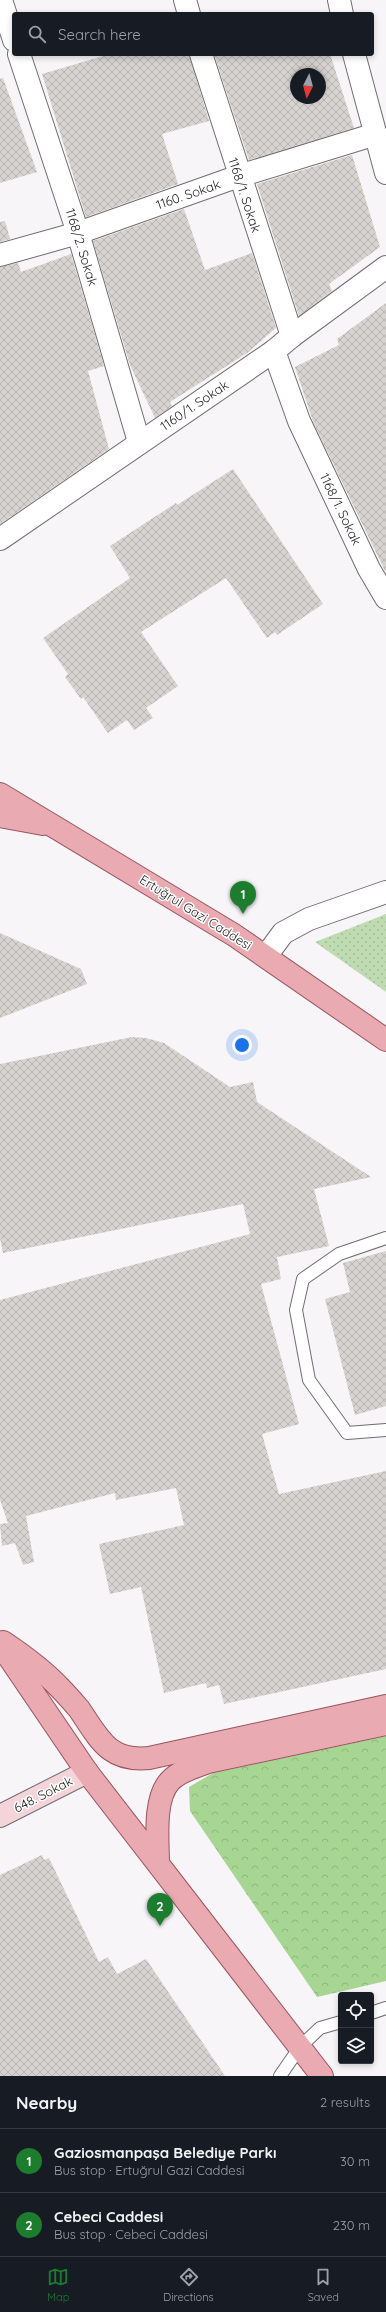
<!DOCTYPE html>
<meta charset="utf-8">
<style>
body{margin:0;font-family:Quicksand,sans-serif;background:#242831;color:#f1f3f6}
.controls{position:absolute;right:12px;bottom:12px;display:grid;overflow:hidden;border-radius:4px;box-shadow:0 2px 6px #0003}
.controls button{width:36px;height:36px;display:grid;place-items:center;padding:0;border:0;border-bottom:1px solid #363941;background:#171b24;color:#f1f3f6;font:20px sans-serif}
.compass{position:absolute;left:290px;top:68px;width:36px;height:36px;border-radius:50%;background:#171b24;box-shadow:0 2px 6px #0003;rotate:186deg}
.you{position:absolute;left:242px;top:1045px;width:14px;height:14px;margin:-10px;border:3px solid #fff;border-radius:50%;background:#1a73e8;box-shadow:0 0 0 6px #1a73e833}
.badge{display:grid;place-items:center;width:26px;height:26px;border-radius:50%;background:#1d7d2e;color:#fff;font-size:13px;font-weight:700}
.pin{position:absolute;translate:-50% -33px;filter:drop-shadow(0 1px 2px #0008)}
.pin::after{content:'';position:absolute;top:21px;width:14px;height:12px;background:inherit;clip-path:polygon(0 0,100% 0,50% 100%)}
.list{margin:0;padding:0;list-style:none}
h2{display:flex;justify-content:space-between;align-items:center;height:52px;margin:0;padding:0 16px;font-size:17px}
h2 small{font-size:13px;font-weight:400;color:#9ea1a6}
.list li{display:grid;grid-template-columns:26px 1fr auto;gap:12px;align-items:center;box-sizing:border-box;height:64px;padding:0 16px;border-top:1px solid #363941}
.list b{display:block;font-size:15px;white-space:nowrap}
.list p{margin:0;font-size:13px;white-space:nowrap;color:#9ea1a6}
.list em{font-size:13px;font-style:normal;color:#9ea1a6}
.icon{flex:none;width:22px;height:22px;fill:none;stroke:currentColor;stroke-width:2;stroke-linecap:round;stroke-linejoin:round}
.map{position:relative;flex:none;width:386px;height:2076px;overflow:hidden}
.search{position:absolute;background:#171b24;box-shadow:0 2px 6px #0003;left:12px;right:12px;top:12px;height:44px;display:flex;align-items:center;gap:10px;box-sizing:border-box;padding:0 14px;border-radius:4px;color:#9ea1a6;font-size:15px}
.sheet{height:180px;background:#171b24}
nav{display:flex;justify-content:space-around;align-items:center;box-sizing:border-box;height:56px;border-top:1px solid #363941;background:#171b24;font-size:11px;color:#9ea1a6}
nav a{display:grid;justify-items:center;gap:2px}
nav .on{color:#1d7d2e}
.map>svg:first-child{display:block}
.forest{fill:url(#forest-crowns)}
.park{fill:url(#park-dots)}
.building{fill:url(#building-cross-hatch);fill-rule:evenodd}
.lines{fill:none;stroke-linecap:round;stroke-linejoin:round}
.lane-casing{stroke:#706e71;stroke-width:14}
.street-casing{stroke:#706e71;stroke-width:24}
.secondary-casing{stroke:#706e71;stroke-width:24}
.primary-casing{stroke:#99545e;stroke-width:24}
.lane{stroke:#fff;stroke-width:12}
.street{stroke:#fff;stroke-width:22}
.secondary{stroke:#f4d4d9;stroke-width:22}
.primary{stroke:#e9aab2;stroke-width:22}
.labels{text-anchor:middle;dominant-baseline:central;stroke-width:3;stroke-linejoin:round;paint-order:stroke}
.street-label{font-size:13px;fill:#201f21;stroke:#fff}
</style>
<div class="map">
<svg width="386" height="2076" viewBox="0 0 386 2076">
<defs>
<pattern id="forest-crowns" width="20" height="18" patternUnits="userSpaceOnUse"><rect width="20" height="18" fill="#a7d692"/><path d="M2 6a3 3 0 1 1 6 0M12 15a3 3 0 1 1 6 0" fill="none" stroke="#8fb77e"/></pattern>
<pattern id="park-dots" width="8" height="8" patternUnits="userSpaceOnUse"><rect width="8" height="8" fill="#bfdbb2"/><path d="M2 2h.1M6 6h.1" fill="none" stroke="#a4bc99" stroke-width="1.8" stroke-linecap="round"/></pattern>
<pattern id="building-cross-hatch" width="8" height="8" patternUnits="userSpaceOnUse"><rect width="8" height="8" fill="#d6d3d0"/><path d="M0 0l8 8M0 8l8-8" fill="none" stroke="#b7b5b2"/></pattern>
</defs>
<rect width="100%" height="100%" fill="#f8f5f9"/>
<path class="forest" d="M386,1736V1981L317,1997L190,1811L189,1787L213,1773Z"/>
<path class="park" d="M386,914V992L315,942Z"/>
<g class="building">
<path d="M110,54H189L209,121L162,134L178,184L86,217L42,74Z"/>
<path d="M214,54H330L354,128L249,160ZM296,74H320V98H296Z"/>
<path d="M3,78L37,172L0,183V79Z"/>
<path d="M352,155L380,247L329,284L332,291L299,316L257,184Z"/>
<path d="M184,209L205,270L252,253L276,328L247,353L170,402L172,406L155,418L130,365L93,241Z"/>
<path d="M5,221L10,239L0,242V222Z"/>
<path d="M71,254L104,366L88,371L109,449L0,524V267L18,263L21,272Z"/>
<path d="M386,303V573L314,424L295,367L339,345L337,339Z"/>
<path d="M233,469L323,604L277,635L275,632L267,638L226,578L141,632L178,686L146,708L153,718L134,730L127,720L108,733L83,697L81,699L65,677L68,674L43,638L130,578L110,546L176,503L177,505Z"/>
<path d="M0,933L81,969L87,984L0,1018Z"/>
<path d="M132,1037L146,1038L164,1043L230,1087L253,1082L257,1102L371,1177L314,1189L329,1246L277,1257L281,1279L261,1284L299,1424L262,1434L279,1494L386,1471V1669L224,1704L219,1685L207,1688L206,1683L164,1693L141,1587L110,1594L99,1544L184,1525L176,1488L116,1500L115,1493L26,1516L34,1562L23,1565L15,1543L2,1546L0,1524L8,1523L0,1500V1300L250,1234L243,1204L3,1253L0,1238V1064Z"/>
<path d="M386,1251V1406L355,1415L325,1299L350,1292L343,1263Z"/>
<path d="M42,1855L44,1860L49,1858L99,1962L108,1957L117,1974L146,1959L225,2076H0V1875Z"/>
</g>
<g class="lines">
<defs>
<g id="lane">
<path d="M386,1238L339,1254L303,1279L296,1310L309,1380L347,1433L386,1430"/>
<path d="M371,2013L386,2008"/>
<path d="M280,2076L300,2047L320,2028L341,2022"/>
</g>
<g id="street">
<path d="M1,0L14,40"/>
<path d="M185,0L189,14"/>
<path d="M339,0L342,14"/>
<path d="M19,54L78,233L139,442"/>
<path d="M201,54L292,336"/>
<path d="M354,54L386,173"/>
<path d="M0,255L78,233L239,176L376,134"/>
<path d="M274,351L299,421L369,569L386,598"/>
<path d="M0,539L274,351L292,336L386,267"/>
<path d="M266,956L283,933L309,919L386,892"/>
</g>
<path id="secondary" d="M0,1816L87,1772"/>
<g id="primary">
<path d="M0,794L234,935L386,1040"/>
<path d="M0,816L43,824"/>
<path d="M3,1642C24,1656 43,1670 60,1688C67,1695 73,1702 79,1709C99,1738 108,1762 149,1758L386,1706"/>
<path d="M0,1644L87,1772L322,2076"/>
<path d="M158,1863C158,1841 153,1799 170,1781C179,1771 195,1767 208,1762L386,1724"/>
</g>
</defs>
<use href="#lane" class="lane-casing"/>
<use href="#street" class="street-casing"/>
<use href="#secondary" class="secondary-casing"/>
<use href="#primary" class="primary-casing"/>
<use href="#lane" class="lane"/>
<use href="#street" class="street"/>
<use href="#secondary" class="secondary"/>
<use href="#primary" class="primary"/>
</g>
<g class="labels">
<g class="street-label">
<text transform="translate(188 194) rotate(-19)">1160. Sokak</text>
<text transform="translate(245 195) rotate(72)">1168/1. Sokak</text>
<text transform="translate(82 247) rotate(73)">1168/2. Sokak</text>
<text transform="translate(194 405) rotate(-34)">1160/1. Sokak</text>
<text transform="translate(341 509) rotate(64)">1168/1. Sokak</text>
<text transform="translate(196 912) rotate(32)">Ertuğrul Gazi Caddesi</text>
<text transform="translate(43 1794) rotate(-27)">648. Sokak</text>
</g>
</g>
</svg>
<div class="controls">
<button><svg class="icon" aria-label="locate" viewBox="0 0 24 24"><circle cx="12" cy="12" r="6"/><path d="M12 2v4M12 18v4M2 12h4M18 12h4"/></svg></button>
<button><svg class="icon" aria-label="layers" viewBox="0 0 24 24"><path d="M12 4l9 5-9 5-9-5zM3 14l9 5 9-5"/></svg></button>
</div>
<svg class="compass" viewBox="-18 -18 36 36"><path d="M0-13l5 13h-10z" fill="#e53935"/><path d="M0 13l5-13h-10z" fill="#9ea1a6"/></svg>
<div class="you"></div>
<div class="pin badge" style="left:243px;top:914px">1</div>
<div class="pin badge" style="left:160px;top:1926px">2</div>
<div class="search"><svg class="icon" aria-label="search" viewBox="0 0 24 24"><circle cx="10" cy="10" r="6"/><path d="M15 15l6 6"/></svg>Search here</div>
</div>
<section class="sheet">
<h2>Nearby<small>2 results</small></h2>
<ul class="list">
<li><span class="badge">1</span><div><b>Gaziosmanpaşa Belediye Parkı</b><p>Bus stop · Ertuğrul Gazi Caddesi</p></div><em>30 m</em></li>
<li><span class="badge">2</span><div><b>Cebeci Caddesi</b><p>Bus stop · Cebeci Caddesi</p></div><em>230 m</em></li>
</ul>
</section>
<nav>
<a class="on"><svg class="icon" aria-label="map" viewBox="0 0 24 24"><path d="M3 6l6-2 6 2 6-2v14l-6 2-6-2-6 2zM9 4v14M15 6v14"/></svg>Map</a>
<a><svg class="icon" aria-label="directions" viewBox="0 0 24 24"><path d="M12 3l9 9-9 9-9-9zM9 14v-3h6M13 9l2 2-2 2"/></svg>Directions</a>
<a><svg class="icon" aria-label="saved" viewBox="0 0 24 24"><path d="M7 4h10v16l-5-4-5 4z"/></svg>Saved</a>
</nav>
